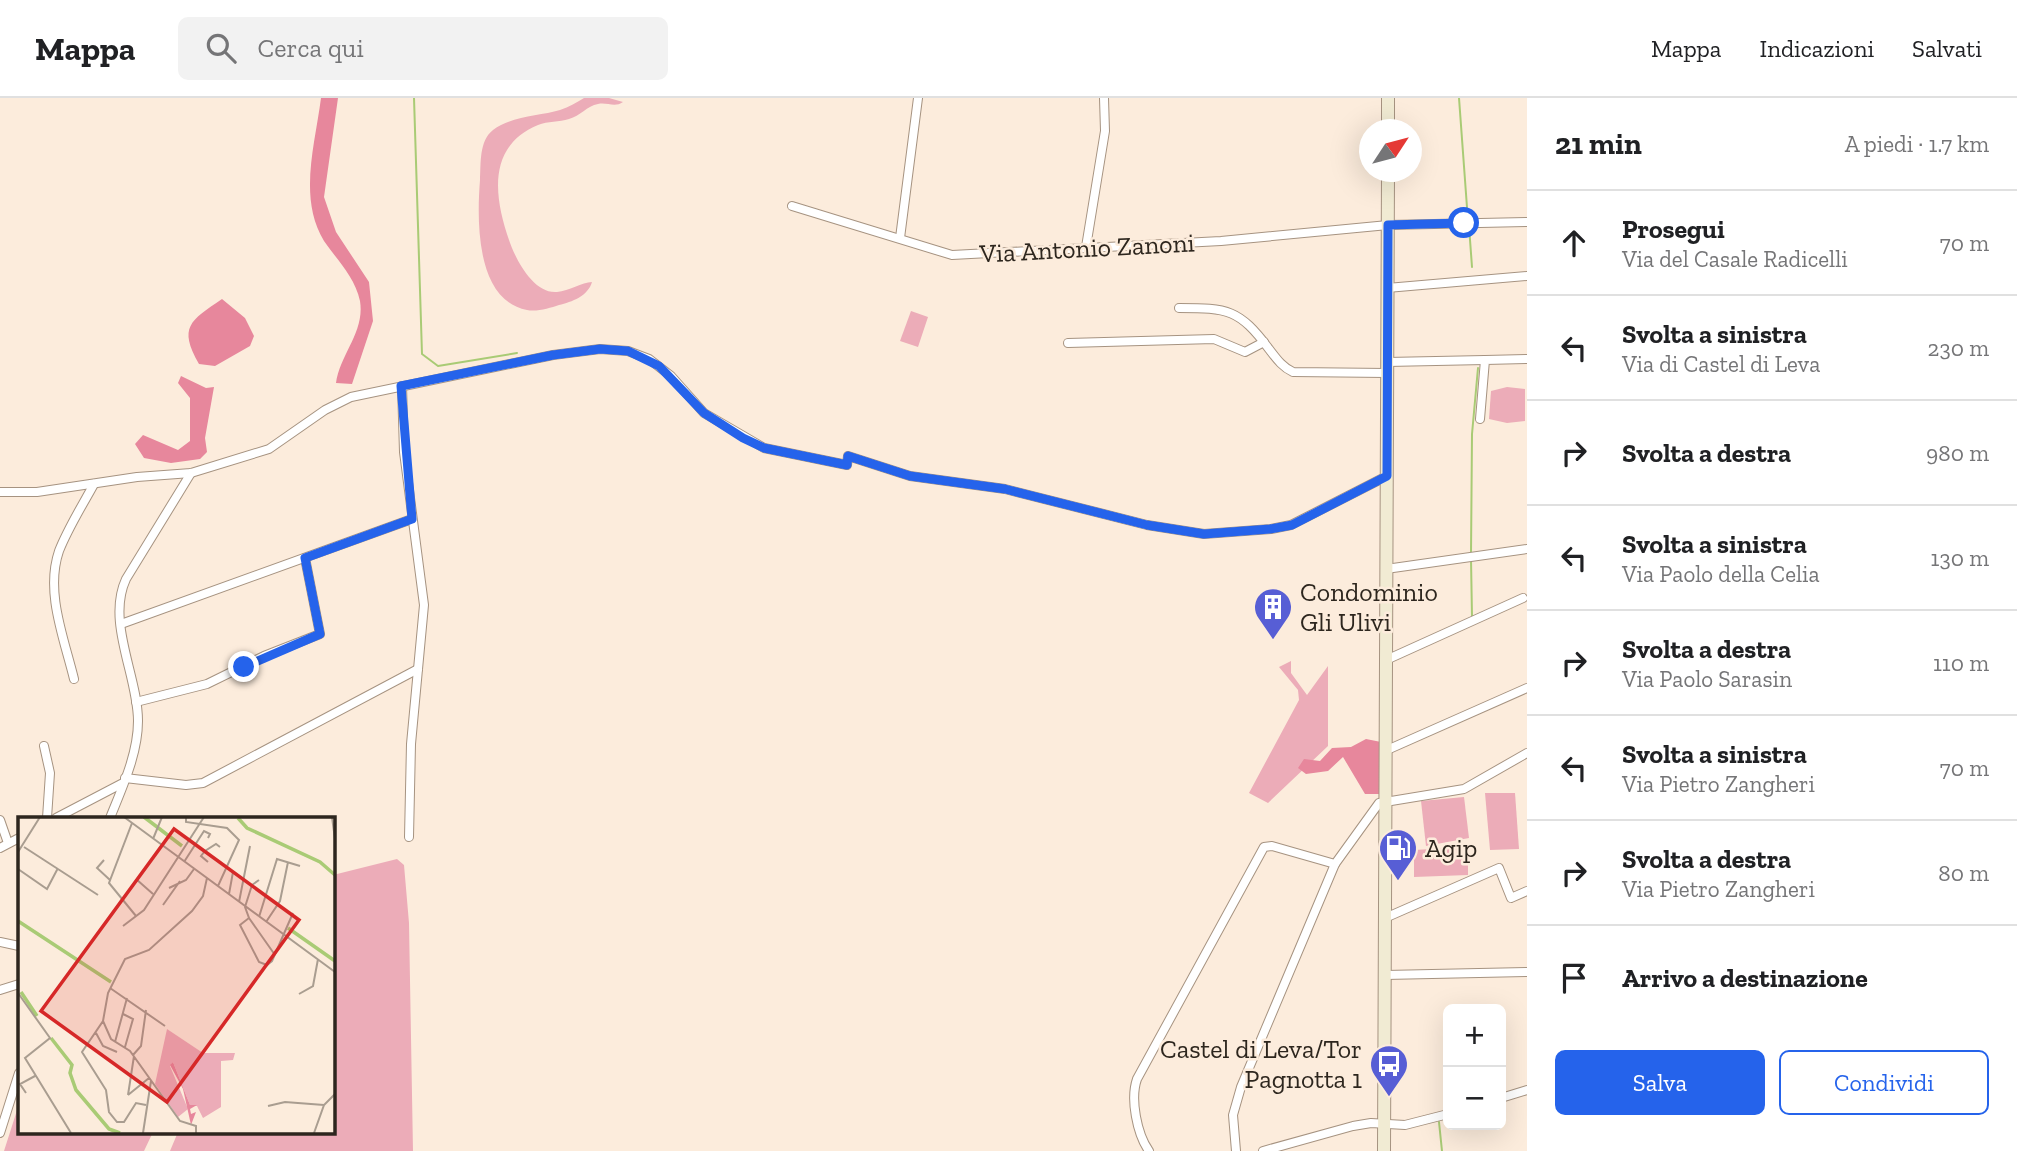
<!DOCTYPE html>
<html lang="it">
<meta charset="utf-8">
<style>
body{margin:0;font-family:"Zilla Slab",serif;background:#f2f2f2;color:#202124}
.controls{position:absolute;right:21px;bottom:21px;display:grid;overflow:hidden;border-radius:10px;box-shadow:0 7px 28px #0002}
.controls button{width:63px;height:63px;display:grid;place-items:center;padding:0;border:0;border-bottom:2px solid #e0e0e0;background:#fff;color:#202124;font:35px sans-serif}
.compass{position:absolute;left:1359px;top:21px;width:63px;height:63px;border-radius:50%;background:#fff;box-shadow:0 7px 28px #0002;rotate:54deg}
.stop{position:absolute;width:21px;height:21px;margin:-16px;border:5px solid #2563eb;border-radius:50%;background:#fff}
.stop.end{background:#2563eb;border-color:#fff;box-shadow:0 2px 7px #0008}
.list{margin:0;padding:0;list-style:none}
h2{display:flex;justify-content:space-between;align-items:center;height:91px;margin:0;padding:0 28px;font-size:30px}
h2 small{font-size:23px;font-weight:400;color:#757577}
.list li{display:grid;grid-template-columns:46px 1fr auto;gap:21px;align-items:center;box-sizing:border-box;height:105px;padding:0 28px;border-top:2px solid #e0e0e0}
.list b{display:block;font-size:26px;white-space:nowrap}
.list p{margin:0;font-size:23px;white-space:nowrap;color:#757577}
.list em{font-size:23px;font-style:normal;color:#757577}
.actions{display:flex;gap:14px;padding:21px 28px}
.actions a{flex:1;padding:16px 0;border:2px solid #2563eb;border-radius:10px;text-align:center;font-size:24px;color:#2563eb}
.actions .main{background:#2563eb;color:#fff}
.icon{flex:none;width:38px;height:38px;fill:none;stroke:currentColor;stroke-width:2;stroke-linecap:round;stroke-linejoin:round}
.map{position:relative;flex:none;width:1527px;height:1053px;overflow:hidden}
header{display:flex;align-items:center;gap:42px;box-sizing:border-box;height:98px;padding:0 35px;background:#fff;border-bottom:2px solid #e0e0e0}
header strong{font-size:33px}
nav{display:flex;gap:38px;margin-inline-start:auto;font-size:24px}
.search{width:490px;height:63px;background:#f2f2f2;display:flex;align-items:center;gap:18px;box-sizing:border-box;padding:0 24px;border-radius:10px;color:#757577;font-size:26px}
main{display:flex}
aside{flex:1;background:#fff}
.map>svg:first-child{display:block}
.green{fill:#ecacb8}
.forest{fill:#e7879c}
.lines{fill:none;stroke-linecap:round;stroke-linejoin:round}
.stream{stroke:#a9cb75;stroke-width:2}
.street-casing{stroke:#a69381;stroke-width:10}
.secondary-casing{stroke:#a69381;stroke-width:14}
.street{stroke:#fff;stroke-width:8}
.secondary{stroke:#f1ebd3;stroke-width:12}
.route{stroke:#2563eb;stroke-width:9}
.labels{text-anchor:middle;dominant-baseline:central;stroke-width:5;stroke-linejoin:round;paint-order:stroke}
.street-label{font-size:26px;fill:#2d261e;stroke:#fcecdc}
.poi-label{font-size:26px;fill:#2d261e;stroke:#fcecdc;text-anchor:start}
.inset-river{fill:none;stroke:#a9cb75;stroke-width:3.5}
.inset-road{fill:none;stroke:#a99d90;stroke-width:2}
.view{fill:#d62828;fill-opacity:0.15;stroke:#d62828;stroke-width:3.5}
.inset-edge{fill:none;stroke:#2d261e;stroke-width:3.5}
</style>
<header>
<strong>Mappa</strong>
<div class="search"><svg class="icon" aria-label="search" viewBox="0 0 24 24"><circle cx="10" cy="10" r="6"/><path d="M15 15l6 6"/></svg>Cerca qui</div>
<nav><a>Mappa</a><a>Indicazioni</a><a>Salvati</a></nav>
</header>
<main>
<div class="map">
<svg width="1527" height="1053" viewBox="0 0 1527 1053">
<rect width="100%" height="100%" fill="#fcecdc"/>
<g class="green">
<path d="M584,0H609L623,4C615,10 607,4 598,6C587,8 580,18 569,21C559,24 548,23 538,27C487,48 494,99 509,142C515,160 533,196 557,194C569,193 582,184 592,184C588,198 572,204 559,207C550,210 537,214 527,212C475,202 477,121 480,82C481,65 479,43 493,32C511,18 540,18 560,12C569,9 577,4 584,0Z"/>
<path d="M911,213L928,219L918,249L900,243Z"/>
<path d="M1507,289L1525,291V323L1507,325L1489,321L1491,293Z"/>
<path d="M1291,563V575L1307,597L1328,568V648L1268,705L1249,695L1299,602L1298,592L1279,569Z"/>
<path d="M1485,695H1515L1519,751L1490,752Z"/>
<path d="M1464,699L1469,740L1426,748L1421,703Z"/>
<path d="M1468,749V777L1414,779V752Z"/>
<path d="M397,761L404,767L409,825L413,1053H170L178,1034H332L333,777Z"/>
<path d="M19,1006V1034H153L144,1053H4Z"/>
</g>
<g class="forest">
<path d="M321,0H338L324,99L336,134L369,184L373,223L352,286L336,285C340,256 365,234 360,203C355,179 337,162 324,143C298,100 315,47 321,0Z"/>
<path d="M222,201L245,220L254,238L250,248L215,268L199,266C178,229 190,223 222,201Z"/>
<path d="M181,278L206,290L214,289L205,340L207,354L200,361L171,365L144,360L135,346L143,337L178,352L190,343V300L178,285Z"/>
<path d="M1366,641L1381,644V696H1365L1343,659L1328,673L1306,676L1298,670L1304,661L1320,663L1332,650L1351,649Z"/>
</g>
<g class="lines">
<g class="stream">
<path d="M414,0L422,256L438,268L517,255"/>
<path d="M1459,0L1468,123"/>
<path d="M1469,128L1472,169"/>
<path d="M1471,456L1472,336L1478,270"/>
<path d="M1471,461L1472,519"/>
<path d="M1439,1024L1442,1053"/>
</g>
<defs>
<g id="street">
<path d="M792,108L952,157L1221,143L1388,127L1527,124"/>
<path d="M900,140L918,0"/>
<path d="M1086,149L1105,33L1104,0"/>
<path d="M1387,190L1527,178"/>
<path d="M1179,210C1228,210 1239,211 1269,251C1276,260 1282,269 1293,274L1387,275"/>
<path d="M1068,245L1214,241L1245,254L1264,244"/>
<path d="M1387,264L1485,262"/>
<path d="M402,288L404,354L424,507L411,646L409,739"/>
<path d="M1480,321L1485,262L1527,261"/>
<path d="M0,394H37L137,379L191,375L269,351L325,312L351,299L553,257L600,251L628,253L649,261L671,278L704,315L764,350L847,367L848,358L910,378L1005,391L1147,427L1204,436L1271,431L1291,427L1387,378"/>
<path d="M1386,471L1527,451"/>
<path d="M121,526L412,421"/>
<path d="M1386,562L1523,500"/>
<path d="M74,581C64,540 45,494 59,453C68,430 82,408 94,386"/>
<path d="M136,604L207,586L264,558L320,536L305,460"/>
<path d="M44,648L50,675L47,720"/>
<path d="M1387,652L1527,590"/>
<path d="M125,680L186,687L203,685L418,571"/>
<path d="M56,720L123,685"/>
<path d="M110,720C122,690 138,656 138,623C138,578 106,524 126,481L191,375"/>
<path d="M0,722L8,745"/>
<path d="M0,750L19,740"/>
<path d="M1385,820L1499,770L1511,800L1527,793"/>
<path d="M0,844L19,848"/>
<path d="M1385,877L1527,874"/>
<path d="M0,892L19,886"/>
<path d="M1501,1000L1527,992"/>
<path d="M0,1035L19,975"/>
<path d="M1149,1053C1137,1036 1130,1001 1137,981L1264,749L1272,748L1335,766L1379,705L1464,691L1527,655"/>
<path d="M1236,1053L1233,1017L1241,989L1335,766"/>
<path d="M1263,1053L1353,1028L1371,1025L1405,1027L1448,1016"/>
</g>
<g id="secondary">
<path d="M1388,32V0"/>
<path d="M1384,1053L1388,74"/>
</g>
</defs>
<use href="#street" class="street-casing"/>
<use href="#secondary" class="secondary-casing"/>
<use href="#street" class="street"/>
<use href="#secondary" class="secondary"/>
</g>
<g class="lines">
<path class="route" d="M244,569L320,536L305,460L412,421L401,288L553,257L600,251L628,253L659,268L704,315L743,340L764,350L847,367L848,358L910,378L1005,391L1147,427L1204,436L1270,431L1292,427L1387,378L1388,127L1464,125"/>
</g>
<defs>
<symbol id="building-pin" viewBox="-11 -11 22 30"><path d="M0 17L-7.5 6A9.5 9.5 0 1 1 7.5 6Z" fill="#575ed5" stroke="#fcecdc"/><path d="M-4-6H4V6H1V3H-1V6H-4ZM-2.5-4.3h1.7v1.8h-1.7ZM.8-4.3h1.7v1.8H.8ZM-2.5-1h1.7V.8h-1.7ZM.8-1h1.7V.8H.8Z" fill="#fff"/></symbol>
<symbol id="fuel-pin" viewBox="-11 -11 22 30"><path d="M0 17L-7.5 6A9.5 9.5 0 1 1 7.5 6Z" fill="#575ed5" stroke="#fcecdc"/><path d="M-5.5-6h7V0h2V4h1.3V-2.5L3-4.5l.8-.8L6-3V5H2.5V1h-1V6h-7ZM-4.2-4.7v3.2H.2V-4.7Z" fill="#fff"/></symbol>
<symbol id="bus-pin" viewBox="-11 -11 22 30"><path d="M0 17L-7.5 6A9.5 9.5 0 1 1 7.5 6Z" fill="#575ed5" stroke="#fcecdc"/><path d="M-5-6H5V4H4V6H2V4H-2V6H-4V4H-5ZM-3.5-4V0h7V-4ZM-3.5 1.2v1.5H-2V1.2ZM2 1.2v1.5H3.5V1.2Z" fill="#fff"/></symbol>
</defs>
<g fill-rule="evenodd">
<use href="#building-pin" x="1251" y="487" width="44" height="60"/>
<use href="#fuel-pin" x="1376" y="728" width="44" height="60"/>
<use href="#bus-pin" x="1367" y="944" width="44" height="60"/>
</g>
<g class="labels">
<g class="street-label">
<text transform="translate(1087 150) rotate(-3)">Via Antonio Zanoni</text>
</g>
<g class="poi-label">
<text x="1300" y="494">Condominio<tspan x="1300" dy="30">Gli Ulivi</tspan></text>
<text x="1425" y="750">Agip</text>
<text x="1362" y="951" text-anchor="end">Castel di Leva/Tor<tspan x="1362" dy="30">Pagnotta 1</tspan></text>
</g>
</g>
<g transform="translate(18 719)">
<rect width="317" height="317" fill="#fcecdc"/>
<path d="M149,212L185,236H217L215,243L203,244V290L185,301L179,289L172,288L155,245L152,249L170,292L160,300L137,267Z" fill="#ecacb8"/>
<path d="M155,245L172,288H179L172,292L173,297L178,295L173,308L165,272L152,248Z" fill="#e7879c"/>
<path class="inset-river" d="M126,0L164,29M220,1L229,11L302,45L317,58M0,104L93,165M270,111L317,144M3,175L19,199M33,221L54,248L52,256L58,273L91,312L102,316"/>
<path class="inset-road" d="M106,0L317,155M168,0V5L209,11L221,23L200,69M314,0L317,22M114,6L91,66L118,99M135,22L144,0M6,30L80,78M0,35L22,0M86,43L79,51L92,63M166,45L186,14L192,17L190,21M190,45L183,39L187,34L198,27L202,30M0,52L29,72L40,51M118,62L135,77M241,63L234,68L227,90L231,101L222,108L241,145L249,148L254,144L275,96M151,71L168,63L176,52M211,77L215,55M221,85L232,29M145,88L162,64M241,100L259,42L282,49M231,101L257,138M248,105L262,84L270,45M105,109L126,93L186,0M92,171L147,209M0,176L32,221L7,241L53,316M281,177L295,169L300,142M105,197L115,202L107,230M85,204L93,222L112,234L162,304L178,309V316M78,216L85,229L99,235M97,225L109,181M115,238L123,229L128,193M8,276L2,267L17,259M110,278L116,239M110,278L131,261M128,288L118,286L106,305H99L91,295L88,273L64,235L85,204L90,176L107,142L131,133L174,94L185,79L189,61M250,289L267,285L306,288M125,316L133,264M296,316L306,288L317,277"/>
<path class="view" d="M156,12L281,103L149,285L23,194Z"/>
<rect width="317" height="317" class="inset-edge"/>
</g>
</svg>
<div class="controls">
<button>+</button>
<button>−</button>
</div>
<svg class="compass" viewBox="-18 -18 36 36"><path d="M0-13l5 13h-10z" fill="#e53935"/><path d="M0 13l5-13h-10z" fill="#757577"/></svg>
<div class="stop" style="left:1464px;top:125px"></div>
<div class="stop end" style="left:244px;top:569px"></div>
</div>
<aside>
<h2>21 min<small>A piedi · 1.7 km</small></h2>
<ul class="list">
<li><svg class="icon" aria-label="ahead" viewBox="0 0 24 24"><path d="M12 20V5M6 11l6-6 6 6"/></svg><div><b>Prosegui</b><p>Via del Casale Radicelli</p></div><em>70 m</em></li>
<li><svg class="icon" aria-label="left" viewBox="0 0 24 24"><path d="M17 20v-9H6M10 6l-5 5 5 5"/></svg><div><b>Svolta a sinistra</b><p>Via di Castel di Leva</p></div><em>230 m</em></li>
<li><svg class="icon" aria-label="right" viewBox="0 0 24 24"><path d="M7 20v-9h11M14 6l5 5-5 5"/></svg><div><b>Svolta a destra</b></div><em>980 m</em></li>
<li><svg class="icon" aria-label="left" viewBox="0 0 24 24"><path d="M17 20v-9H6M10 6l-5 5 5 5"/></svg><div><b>Svolta a sinistra</b><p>Via Paolo della Celia</p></div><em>130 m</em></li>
<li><svg class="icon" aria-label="right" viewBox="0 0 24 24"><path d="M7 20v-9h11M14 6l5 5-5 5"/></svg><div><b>Svolta a destra</b><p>Via Paolo Sarasin</p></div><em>110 m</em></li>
<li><svg class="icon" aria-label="left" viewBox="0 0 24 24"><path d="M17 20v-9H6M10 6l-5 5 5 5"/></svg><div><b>Svolta a sinistra</b><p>Via Pietro Zangheri</p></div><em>70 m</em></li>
<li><svg class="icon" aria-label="right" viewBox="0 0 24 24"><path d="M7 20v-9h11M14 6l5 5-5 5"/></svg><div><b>Svolta a destra</b><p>Via Pietro Zangheri</p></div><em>80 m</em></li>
<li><svg class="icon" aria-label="arrive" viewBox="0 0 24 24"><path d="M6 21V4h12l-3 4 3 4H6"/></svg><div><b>Arrivo a destinazione</b></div></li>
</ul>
<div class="actions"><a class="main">Salva</a><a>Condividi</a></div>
</aside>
</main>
